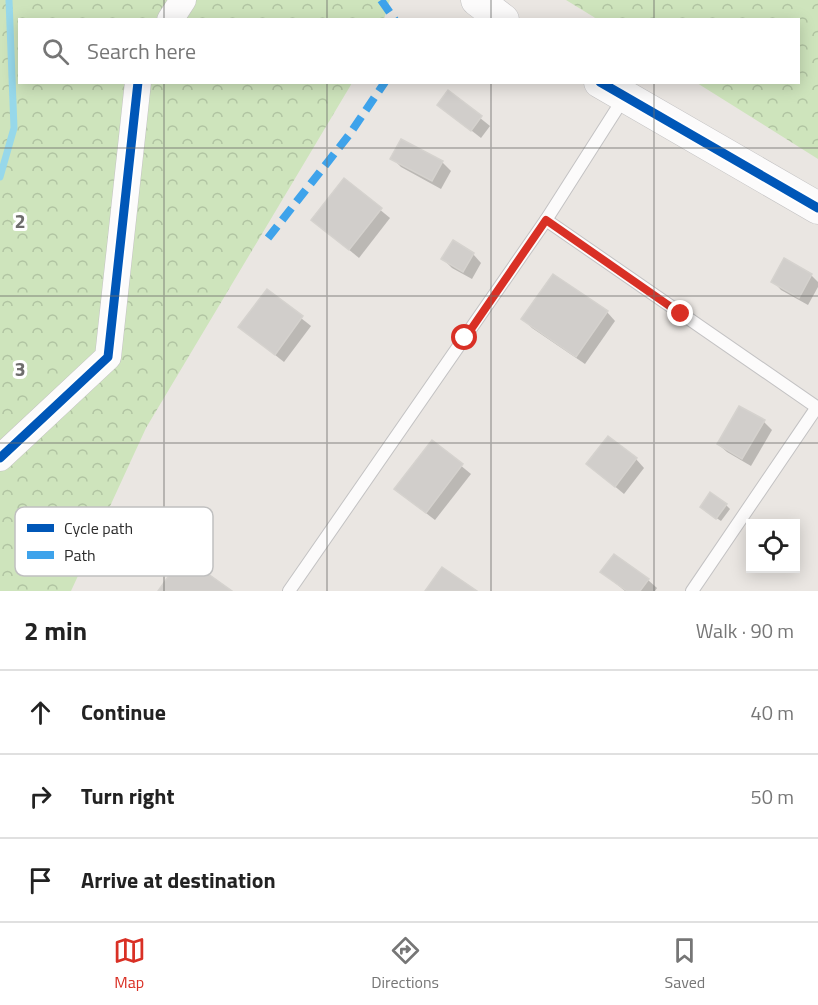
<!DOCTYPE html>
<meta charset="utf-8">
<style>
body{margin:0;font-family:"Titillium Web",sans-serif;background:#f2f2f2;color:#222}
.controls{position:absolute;right:18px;bottom:18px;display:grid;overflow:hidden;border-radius:0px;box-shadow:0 3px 15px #0003}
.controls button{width:54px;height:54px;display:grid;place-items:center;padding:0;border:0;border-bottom:2px solid #e0e0e0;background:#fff;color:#222;font:30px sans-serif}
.stop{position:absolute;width:18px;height:18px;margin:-14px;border:4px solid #d93025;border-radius:50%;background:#fff}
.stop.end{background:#d93025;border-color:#fff;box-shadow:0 2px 6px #0008}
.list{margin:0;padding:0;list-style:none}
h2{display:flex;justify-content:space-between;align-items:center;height:78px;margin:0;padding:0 24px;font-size:26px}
h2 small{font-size:20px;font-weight:400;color:#767676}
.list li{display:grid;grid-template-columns:39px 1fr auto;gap:18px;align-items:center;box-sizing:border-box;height:84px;padding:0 24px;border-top:2px solid #e0e0e0}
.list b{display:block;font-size:22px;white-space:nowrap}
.list em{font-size:20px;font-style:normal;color:#767676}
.icon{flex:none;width:33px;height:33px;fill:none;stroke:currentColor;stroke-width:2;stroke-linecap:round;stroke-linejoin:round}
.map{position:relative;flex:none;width:818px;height:591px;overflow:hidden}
.search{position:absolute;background:#fff;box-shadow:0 3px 15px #0003;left:18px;right:18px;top:18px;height:66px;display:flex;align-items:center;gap:15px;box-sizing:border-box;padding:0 21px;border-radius:0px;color:#767676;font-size:22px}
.sheet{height:330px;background:#fff}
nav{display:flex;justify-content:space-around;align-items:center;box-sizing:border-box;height:84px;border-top:2px solid #e0e0e0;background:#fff;font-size:16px;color:#767676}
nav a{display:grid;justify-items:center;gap:3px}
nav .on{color:#d93025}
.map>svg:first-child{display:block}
.forest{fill:url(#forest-crowns)}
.shadow{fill:#0003}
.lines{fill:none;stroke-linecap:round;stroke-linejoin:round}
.stream{stroke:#97d8ea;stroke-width:7}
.building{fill:#d1cecb;stroke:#d5d2ce;stroke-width:1.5}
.service-casing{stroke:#c3c2c3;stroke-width:14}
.minor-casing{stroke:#c3c2c3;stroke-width:27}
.tertiary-casing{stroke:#c3c2c3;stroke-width:33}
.service{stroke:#fcfbfb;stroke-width:12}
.minor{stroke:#fcfbfb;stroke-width:26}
.tertiary{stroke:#fcfbfb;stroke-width:32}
.quiet{stroke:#3ea3eb;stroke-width:8;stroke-dasharray:15 8;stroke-linecap:butt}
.cycleway-casing{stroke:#fff;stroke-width:13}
.cycleway{stroke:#0057b8;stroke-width:9}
.route{stroke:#d93025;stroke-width:8}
.grid{fill:none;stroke:#6e6d6c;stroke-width:1.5;stroke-opacity:0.55}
.key{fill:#fff;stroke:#c0c0c0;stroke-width:1.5}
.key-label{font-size:16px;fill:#2c2c2c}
.grid-label{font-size:20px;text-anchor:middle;font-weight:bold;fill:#6e6d6c;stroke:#fff;stroke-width:6;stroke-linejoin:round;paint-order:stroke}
</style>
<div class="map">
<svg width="818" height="591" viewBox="0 0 818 591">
<defs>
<pattern id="forest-crowns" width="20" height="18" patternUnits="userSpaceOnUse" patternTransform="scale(1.5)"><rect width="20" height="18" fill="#cee4bc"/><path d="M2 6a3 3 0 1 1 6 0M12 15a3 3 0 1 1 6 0" fill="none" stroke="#b1c4a2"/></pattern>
</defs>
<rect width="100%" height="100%" fill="#eae6e2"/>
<g class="forest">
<path d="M0,0H390L384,19L20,20V82L352,83L146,428L71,591H0Z"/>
<path d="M566,0H818V159L697,83L798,82V20L597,19Z"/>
</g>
<g class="shadow">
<path d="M448,92L490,126L481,138L439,105Z"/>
<path d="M392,158L442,162L451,171L441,189L401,167Z"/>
<path d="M344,180L390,218L359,258L313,220Z"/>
<path d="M473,254L481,263L472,279L452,268L443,259Z"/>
<path d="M811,275L818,282V287L808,305L781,290L773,281Z"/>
<path d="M267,291L311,326L284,362L240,327Z"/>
<path d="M607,312L615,321L585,364L532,328L523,319Z"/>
<path d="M764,422L772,430L751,466L727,452L718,444Z"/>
<path d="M432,442L471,474L435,520L405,497Z"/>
<path d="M636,459L644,468L624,494L588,464Z"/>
<path d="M726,505L730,509L721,521L706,511Z"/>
<path d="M602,572L648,580L657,588L655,591H625Z"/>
</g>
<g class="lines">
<path class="stream" d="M0,177L14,128L9,0"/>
</g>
<g class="building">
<path d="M448,90L482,116L471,131L437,105Z"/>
<path d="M401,139L443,161L432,181L390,159Z"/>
<path d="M344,178L382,208L349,250L311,220Z"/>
<path d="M453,240L474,253L463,272L441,259Z"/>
<path d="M784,258L812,274L799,298L771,282Z"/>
<path d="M553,274L608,311L576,357L521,319Z"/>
<path d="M267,289L303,316L275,355L238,327Z"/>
<path d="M739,406L765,420L742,459L717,444Z"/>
<path d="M608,436L637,458L615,487L586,464Z"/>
<path d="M432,440L463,464L426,513L394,489Z"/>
<path d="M710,492L727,504L716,519L700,507Z"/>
<path d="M614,554L649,579L640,591H627L600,572Z"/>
<path d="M183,556L232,591H158Z"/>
<path d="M442,567L477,591H425Z"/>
</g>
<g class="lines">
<defs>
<g id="service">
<path d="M546,220L818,408"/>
<path d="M289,591L546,220L625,96"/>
<path d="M692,591L817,407"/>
</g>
<g id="minor">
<path d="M170,20L183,0"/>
<path d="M0,458L108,357L138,82"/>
</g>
<g id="tertiary">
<path d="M477,0L503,20"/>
<path d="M600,82L818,208"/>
</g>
</defs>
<use href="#service" class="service-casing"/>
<use href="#minor" class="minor-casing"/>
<use href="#tertiary" class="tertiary-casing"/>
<use href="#service" class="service"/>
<use href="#minor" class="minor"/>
<use href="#tertiary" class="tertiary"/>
<g class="quiet">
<path d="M381,0L395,20"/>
<path d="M268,238L349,135L385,82"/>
</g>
<defs>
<g id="cycleway">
<path d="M600,82L818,208"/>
<path d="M0,458L108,357L138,82"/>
</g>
</defs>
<use href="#cycleway" class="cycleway-casing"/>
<use href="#cycleway" class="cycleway"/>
</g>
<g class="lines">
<path class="route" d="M465,338L546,220L681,314"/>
</g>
<path class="grid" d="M164,0V20M327,0V20M491,0V20M654,0V20M164,82V591M327,82V591M491,82V591M654,82V591M0,148H818M0,296H818M0,443H818"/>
<rect x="15" y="507" width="198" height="69" rx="9" class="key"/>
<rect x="27" y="524" width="27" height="8" fill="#0057b8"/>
<rect x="27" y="551" width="27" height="8" fill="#3ea3eb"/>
<g class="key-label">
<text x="64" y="534">Cycle path</text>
<text x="64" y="561">Path</text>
</g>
<g class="grid-label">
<text x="20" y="228">2</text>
<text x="20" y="376">3</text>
</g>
</svg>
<div class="controls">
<button><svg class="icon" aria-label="locate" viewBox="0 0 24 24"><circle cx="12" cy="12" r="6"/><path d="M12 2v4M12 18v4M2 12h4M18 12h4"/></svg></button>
</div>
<div class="stop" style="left:465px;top:338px"></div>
<div class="stop end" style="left:681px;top:314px"></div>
<div class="search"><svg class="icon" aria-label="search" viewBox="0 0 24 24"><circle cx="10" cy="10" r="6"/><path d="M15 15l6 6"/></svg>Search here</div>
</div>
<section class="sheet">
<h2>2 min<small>Walk · 90 m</small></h2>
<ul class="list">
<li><svg class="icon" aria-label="ahead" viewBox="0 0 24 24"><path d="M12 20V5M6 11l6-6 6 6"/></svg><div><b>Continue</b></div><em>40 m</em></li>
<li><svg class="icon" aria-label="right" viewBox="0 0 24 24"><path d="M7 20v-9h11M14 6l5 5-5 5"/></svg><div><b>Turn right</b></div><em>50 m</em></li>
<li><svg class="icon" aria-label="arrive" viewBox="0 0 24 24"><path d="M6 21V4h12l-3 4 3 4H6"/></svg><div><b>Arrive at destination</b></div></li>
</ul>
</section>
<nav>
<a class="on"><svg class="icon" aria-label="map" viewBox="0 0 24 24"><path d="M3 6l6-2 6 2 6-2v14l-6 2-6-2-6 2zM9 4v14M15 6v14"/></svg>Map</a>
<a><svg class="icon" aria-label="directions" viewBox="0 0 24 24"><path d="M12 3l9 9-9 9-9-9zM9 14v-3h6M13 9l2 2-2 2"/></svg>Directions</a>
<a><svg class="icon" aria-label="saved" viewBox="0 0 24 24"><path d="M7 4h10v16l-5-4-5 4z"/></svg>Saved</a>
</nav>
